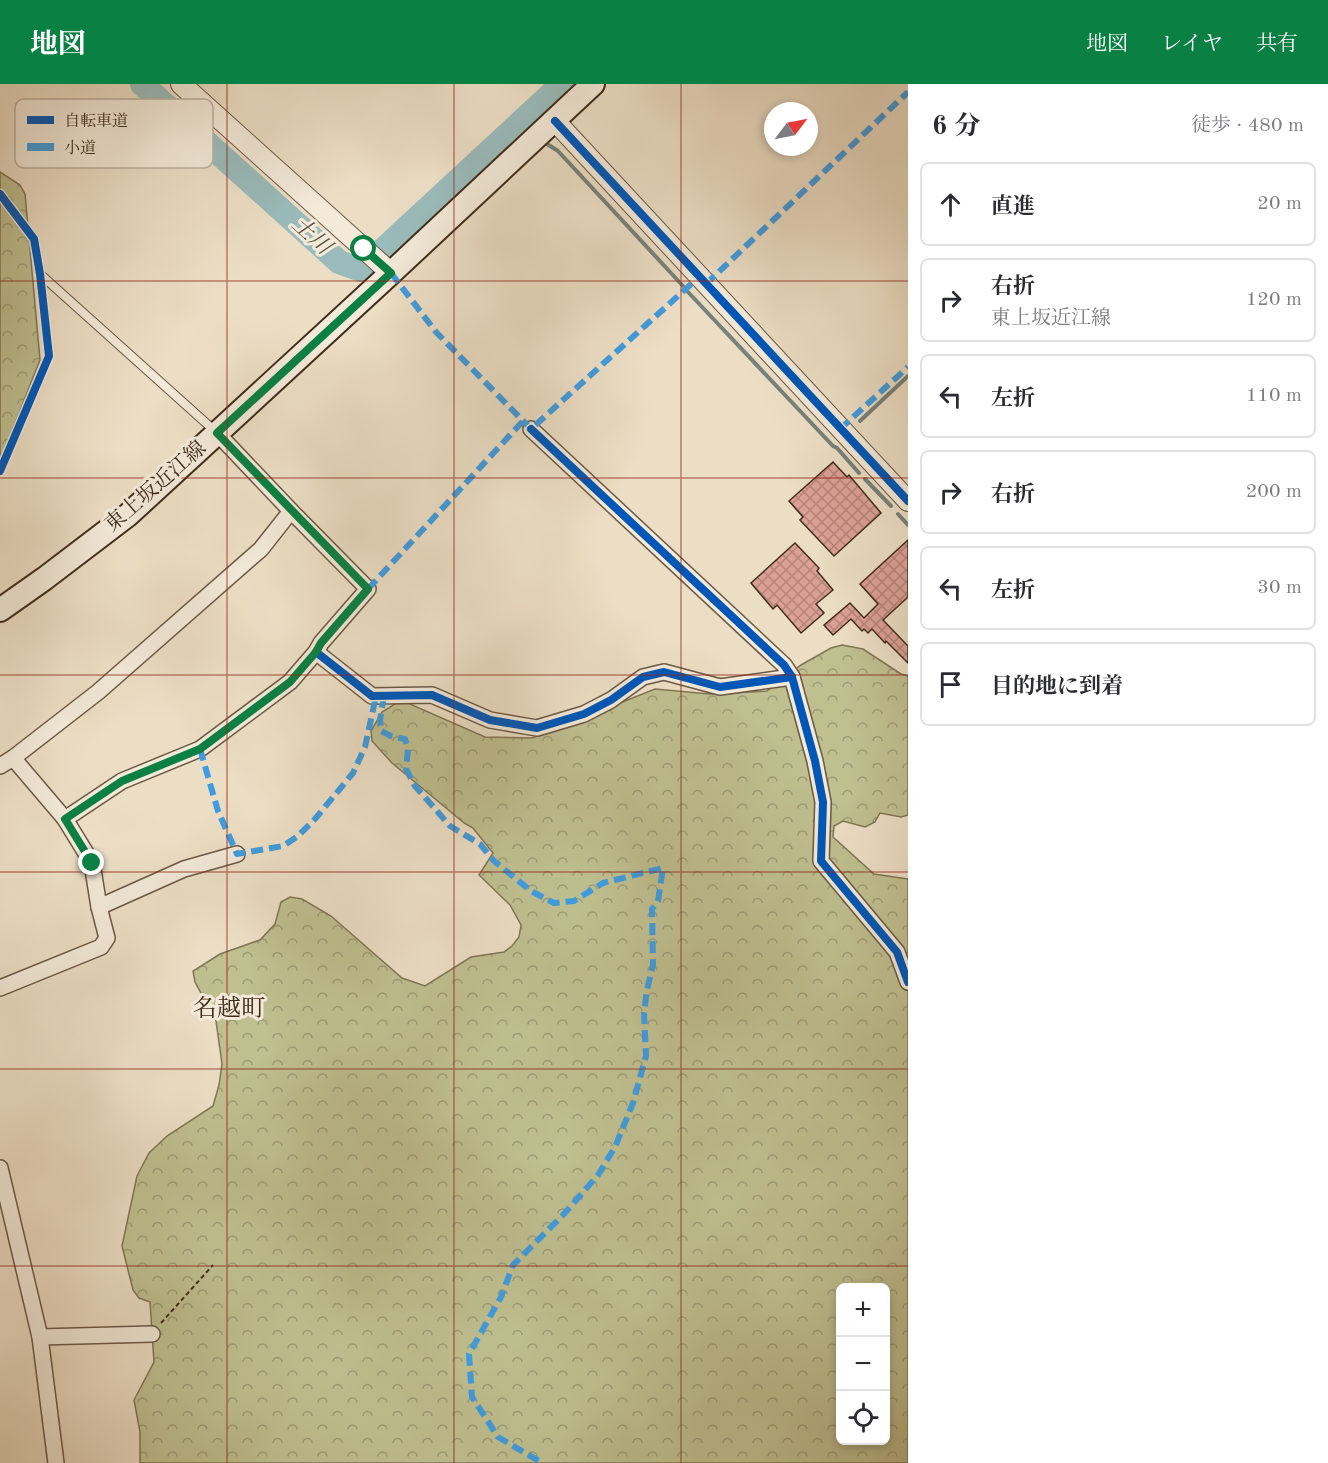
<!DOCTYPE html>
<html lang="ja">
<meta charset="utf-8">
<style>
body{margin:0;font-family:"Old Standard TT","Noto Serif JP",serif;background:#f7f7f7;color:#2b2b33}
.controls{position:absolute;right:18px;bottom:18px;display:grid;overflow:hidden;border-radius:9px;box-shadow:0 3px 9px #0003}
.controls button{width:54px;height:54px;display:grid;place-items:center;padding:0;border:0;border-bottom:2px solid #e1e1e2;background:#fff;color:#2b2b33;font:30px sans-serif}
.compass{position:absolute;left:764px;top:18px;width:54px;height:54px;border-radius:50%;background:#fff;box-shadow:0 3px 9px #0003;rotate:58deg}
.stop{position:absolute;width:18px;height:18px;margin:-14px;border:4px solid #0b8043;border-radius:50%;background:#fff}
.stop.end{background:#0b8043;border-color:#fff;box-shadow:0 2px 6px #0008}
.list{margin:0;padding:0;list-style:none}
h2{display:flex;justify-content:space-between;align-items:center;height:78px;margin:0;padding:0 24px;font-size:26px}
h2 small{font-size:20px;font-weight:400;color:#7c7c81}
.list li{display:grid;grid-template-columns:39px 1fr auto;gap:18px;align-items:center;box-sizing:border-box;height:84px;margin:0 12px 12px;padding:0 12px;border:2px solid #e1e1e2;border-radius:9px}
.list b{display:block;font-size:22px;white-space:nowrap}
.list p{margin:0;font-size:20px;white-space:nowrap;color:#7c7c81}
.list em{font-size:20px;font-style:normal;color:#7c7c81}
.icon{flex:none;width:33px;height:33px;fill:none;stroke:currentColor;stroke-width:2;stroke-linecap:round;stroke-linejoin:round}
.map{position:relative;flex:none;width:908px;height:1379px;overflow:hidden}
header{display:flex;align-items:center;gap:36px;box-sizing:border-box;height:84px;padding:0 30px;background:#0b8043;color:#fff}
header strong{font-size:28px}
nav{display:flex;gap:33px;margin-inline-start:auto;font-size:21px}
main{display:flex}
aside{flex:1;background:#fff}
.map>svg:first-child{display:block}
.forest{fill:url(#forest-crowns);stroke:#807655;stroke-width:1.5;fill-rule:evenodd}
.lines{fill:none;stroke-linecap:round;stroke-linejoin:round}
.stream{stroke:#76827b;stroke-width:4}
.river{stroke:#9abbbb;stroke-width:24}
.building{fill:url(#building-cross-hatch);stroke:#402c1a;stroke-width:1.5}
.service-casing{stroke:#6b5845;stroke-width:10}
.minor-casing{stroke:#6b5845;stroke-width:18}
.tertiary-casing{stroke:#6b5845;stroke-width:22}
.secondary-casing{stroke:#402c1a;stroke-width:26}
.path{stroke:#402c1a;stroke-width:2;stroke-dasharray:4.5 3;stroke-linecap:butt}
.service{stroke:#f3ead9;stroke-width:8}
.minor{stroke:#f3ead9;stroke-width:15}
.tertiary{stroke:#f3ead9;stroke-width:20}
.secondary{stroke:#f3ead9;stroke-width:22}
.quiet{stroke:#3f9cdf;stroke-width:6;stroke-dasharray:12 6;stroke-linecap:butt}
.cycleway-casing{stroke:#f3ead9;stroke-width:11}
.cycleway{stroke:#0057b8;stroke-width:8}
.route{stroke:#0b8043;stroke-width:8}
.grid{fill:none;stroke:#8f2418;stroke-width:1.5;stroke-opacity:0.55}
.labels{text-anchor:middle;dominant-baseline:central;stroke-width:6;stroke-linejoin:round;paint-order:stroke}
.street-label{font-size:21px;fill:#402c1a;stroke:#f3ead9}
.water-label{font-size:22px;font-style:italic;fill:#565042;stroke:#f3ead9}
.quarter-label{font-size:24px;fill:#402c1a;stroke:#f3ead9}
.key{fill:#f3ead9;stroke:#bdb1a0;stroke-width:1.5}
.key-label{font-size:16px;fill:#402c1a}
</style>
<header>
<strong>地図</strong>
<nav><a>地図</a><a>レイヤ</a><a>共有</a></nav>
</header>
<main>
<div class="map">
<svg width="908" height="1379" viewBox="0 0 908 1379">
<defs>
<pattern id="forest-crowns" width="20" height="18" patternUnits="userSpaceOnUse" patternTransform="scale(1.5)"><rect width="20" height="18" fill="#bfbf90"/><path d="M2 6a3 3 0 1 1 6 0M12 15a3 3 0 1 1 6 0" fill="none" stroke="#9d9b75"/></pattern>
<pattern id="building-cross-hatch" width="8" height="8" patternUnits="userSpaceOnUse" patternTransform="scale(1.5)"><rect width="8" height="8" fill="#dca196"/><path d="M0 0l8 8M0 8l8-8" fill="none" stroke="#b4837a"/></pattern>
</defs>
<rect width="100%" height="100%" fill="#ecdec5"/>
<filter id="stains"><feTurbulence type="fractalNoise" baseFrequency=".00333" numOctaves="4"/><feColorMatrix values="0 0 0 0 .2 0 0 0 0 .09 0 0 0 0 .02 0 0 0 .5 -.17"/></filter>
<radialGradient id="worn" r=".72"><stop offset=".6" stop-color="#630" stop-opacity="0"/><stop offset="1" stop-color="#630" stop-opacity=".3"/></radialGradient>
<g class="forest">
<path d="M0,88L20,101L25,110L40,276L0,377Z"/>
<path d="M842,561L863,565L901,590L908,592V731L901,733L880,729L875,738L865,743L843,737L834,742L833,753L874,790L908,795V1379H140V1348L134,1316L154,1278L150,1218L139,1214L133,1206L122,1162L137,1092L149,1069L167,1052L213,1022L219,1001L222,980L216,937L195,898L193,887L220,870L260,856L275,840L281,818L290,813L302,815L331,832L402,894L425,902L471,873L504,868L512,862L519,853L521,841L510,821L479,791L493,769L473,744L464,739L392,679L372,657L371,647L382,628L401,616L485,653L532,654L655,605L710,610L767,607L801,581L831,564ZM840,1204H886V1356H840Z"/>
</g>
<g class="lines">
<g class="stream">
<path d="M522,37L532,46"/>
<path d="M544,58L558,67L683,202"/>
<path d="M688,208L833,362L837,364L859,389"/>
<path d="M860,337L908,292"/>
<path d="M865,395L891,422"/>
<path d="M898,430L908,441"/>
</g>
<path class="river" d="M142,0L339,178L361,186L562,0"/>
</g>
<g class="building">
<path d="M833,378L847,393L849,391L881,429L834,472L800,436L803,433L789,417Z"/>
<path d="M908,456V513L883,536L908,562V579L886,557L885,559L872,545L868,549L864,545L862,547L851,535L833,551L824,541L850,519L864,534L878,520L860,500Z"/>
<path d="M795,459L819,484L817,487L833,506L816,520L824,529L801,549L777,521L773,525L751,499Z"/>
</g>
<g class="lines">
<defs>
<path id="service" d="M40,190L216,348"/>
<g id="minor">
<path d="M531,345L784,581L792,593L815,677L823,718L821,777L897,868L908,898"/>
<path d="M316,568L372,612L432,611L490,636L537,644L584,630L611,616L643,593L664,588L720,603L792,593"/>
<path d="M0,682L13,674L98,608L261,465L291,427L217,349"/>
<path d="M65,735L122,697L200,665L290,598L316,568L321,559L368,505L291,427"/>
<path d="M99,823L184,785L237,770"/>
<path d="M0,904L101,863L107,854L99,823L92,779L65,735L13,674"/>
<path d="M0,1084L40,1253L56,1379"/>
<path d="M40,1253L152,1250"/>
</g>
<g id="tertiary">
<path d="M181,0L391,189"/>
<path d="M555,37L908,417"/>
</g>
<path id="secondary" d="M0,526L44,495L128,431L391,189L593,0"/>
</defs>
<use href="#service" class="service-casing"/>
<use href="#minor" class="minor-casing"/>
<use href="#tertiary" class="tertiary-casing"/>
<use href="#secondary" class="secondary-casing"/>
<path class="path" d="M161,1239L213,1181"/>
<use href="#service" class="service"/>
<use href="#minor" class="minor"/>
<use href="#tertiary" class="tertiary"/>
<use href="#secondary" class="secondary"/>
<g class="quiet">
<path d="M391,189L436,248L531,345L699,193"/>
<path d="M706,200L908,8"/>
<path d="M840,345L908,283"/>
<path d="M368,505L523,337"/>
<path d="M384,612L380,636L381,647L391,652L405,655L408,665L406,685L415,702L450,742L480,760L494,777L531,807L554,819L574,817L603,799L663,784L658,817L652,825L653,881L647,906L644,929L646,972L633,1019L615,1063L598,1091L563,1131L513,1181L501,1213L469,1270L472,1313L498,1353L539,1377L540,1379"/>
<path d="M200,665L218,727L237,770L283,762L298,752L315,735L353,689L365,663L376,612"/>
</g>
<defs>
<g id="cycleway">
<path d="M555,37L908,417"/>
<path d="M0,110L34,155L40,190L49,272L0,387"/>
<path d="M531,345L784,581L792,593L815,677L823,718L821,777L897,868L908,898"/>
<path d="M316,568L372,612L432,611L490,636L537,644L584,630L611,616L643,593L664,588L720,603L792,593"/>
</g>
</defs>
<use href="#cycleway" class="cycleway-casing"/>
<use href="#cycleway" class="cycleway"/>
</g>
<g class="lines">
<path class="route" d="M92,779L65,735L122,697L200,665L290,598L316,568L321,559L368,505L217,349L391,189L364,165"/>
</g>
<path class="grid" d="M227,0V1379M454,0V1379M681,0V1379M0,197H908M0,394H908M0,591H908M0,788H908M0,985H908M0,1182H908"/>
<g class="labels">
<g class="street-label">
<text transform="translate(156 403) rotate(-41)">東上坂近江線</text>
</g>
<g class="water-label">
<text transform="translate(311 152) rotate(42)">土川</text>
</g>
<g class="quarter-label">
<text x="229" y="926">名越町</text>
</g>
</g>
<rect x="15" y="15" width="198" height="69" rx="9" class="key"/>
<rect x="27" y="32" width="27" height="8" fill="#0057b8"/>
<rect x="27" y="59" width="27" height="8" fill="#3f9cdf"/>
<g class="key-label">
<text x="64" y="42">自転車道</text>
<text x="64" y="69">小道</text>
</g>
<rect width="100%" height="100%" filter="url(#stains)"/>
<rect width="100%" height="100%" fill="url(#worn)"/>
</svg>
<div class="controls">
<button>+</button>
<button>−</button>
<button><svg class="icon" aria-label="locate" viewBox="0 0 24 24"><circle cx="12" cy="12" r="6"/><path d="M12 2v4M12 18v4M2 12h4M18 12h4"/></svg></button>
</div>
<svg class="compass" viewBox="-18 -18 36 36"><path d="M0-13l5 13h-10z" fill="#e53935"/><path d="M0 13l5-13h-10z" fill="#7c7c81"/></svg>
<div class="stop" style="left:364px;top:165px"></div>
<div class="stop end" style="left:92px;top:779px"></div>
</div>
<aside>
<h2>6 分<small>徒歩 · 480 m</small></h2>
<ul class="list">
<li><svg class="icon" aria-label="ahead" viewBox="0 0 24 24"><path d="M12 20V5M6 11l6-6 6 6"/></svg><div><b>直進</b></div><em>20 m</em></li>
<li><svg class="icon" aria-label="right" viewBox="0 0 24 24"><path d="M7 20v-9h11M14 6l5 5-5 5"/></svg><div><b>右折</b><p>東上坂近江線</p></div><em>120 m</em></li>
<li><svg class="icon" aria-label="left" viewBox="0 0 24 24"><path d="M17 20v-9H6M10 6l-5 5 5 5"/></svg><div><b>左折</b></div><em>110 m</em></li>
<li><svg class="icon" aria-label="right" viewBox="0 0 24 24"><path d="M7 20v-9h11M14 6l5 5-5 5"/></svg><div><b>右折</b></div><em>200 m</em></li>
<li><svg class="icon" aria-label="left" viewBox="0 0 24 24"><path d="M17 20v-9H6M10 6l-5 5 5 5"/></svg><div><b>左折</b></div><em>30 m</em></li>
<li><svg class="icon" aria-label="arrive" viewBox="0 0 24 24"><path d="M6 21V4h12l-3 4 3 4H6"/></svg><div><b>目的地に到着</b></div></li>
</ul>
</aside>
</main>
